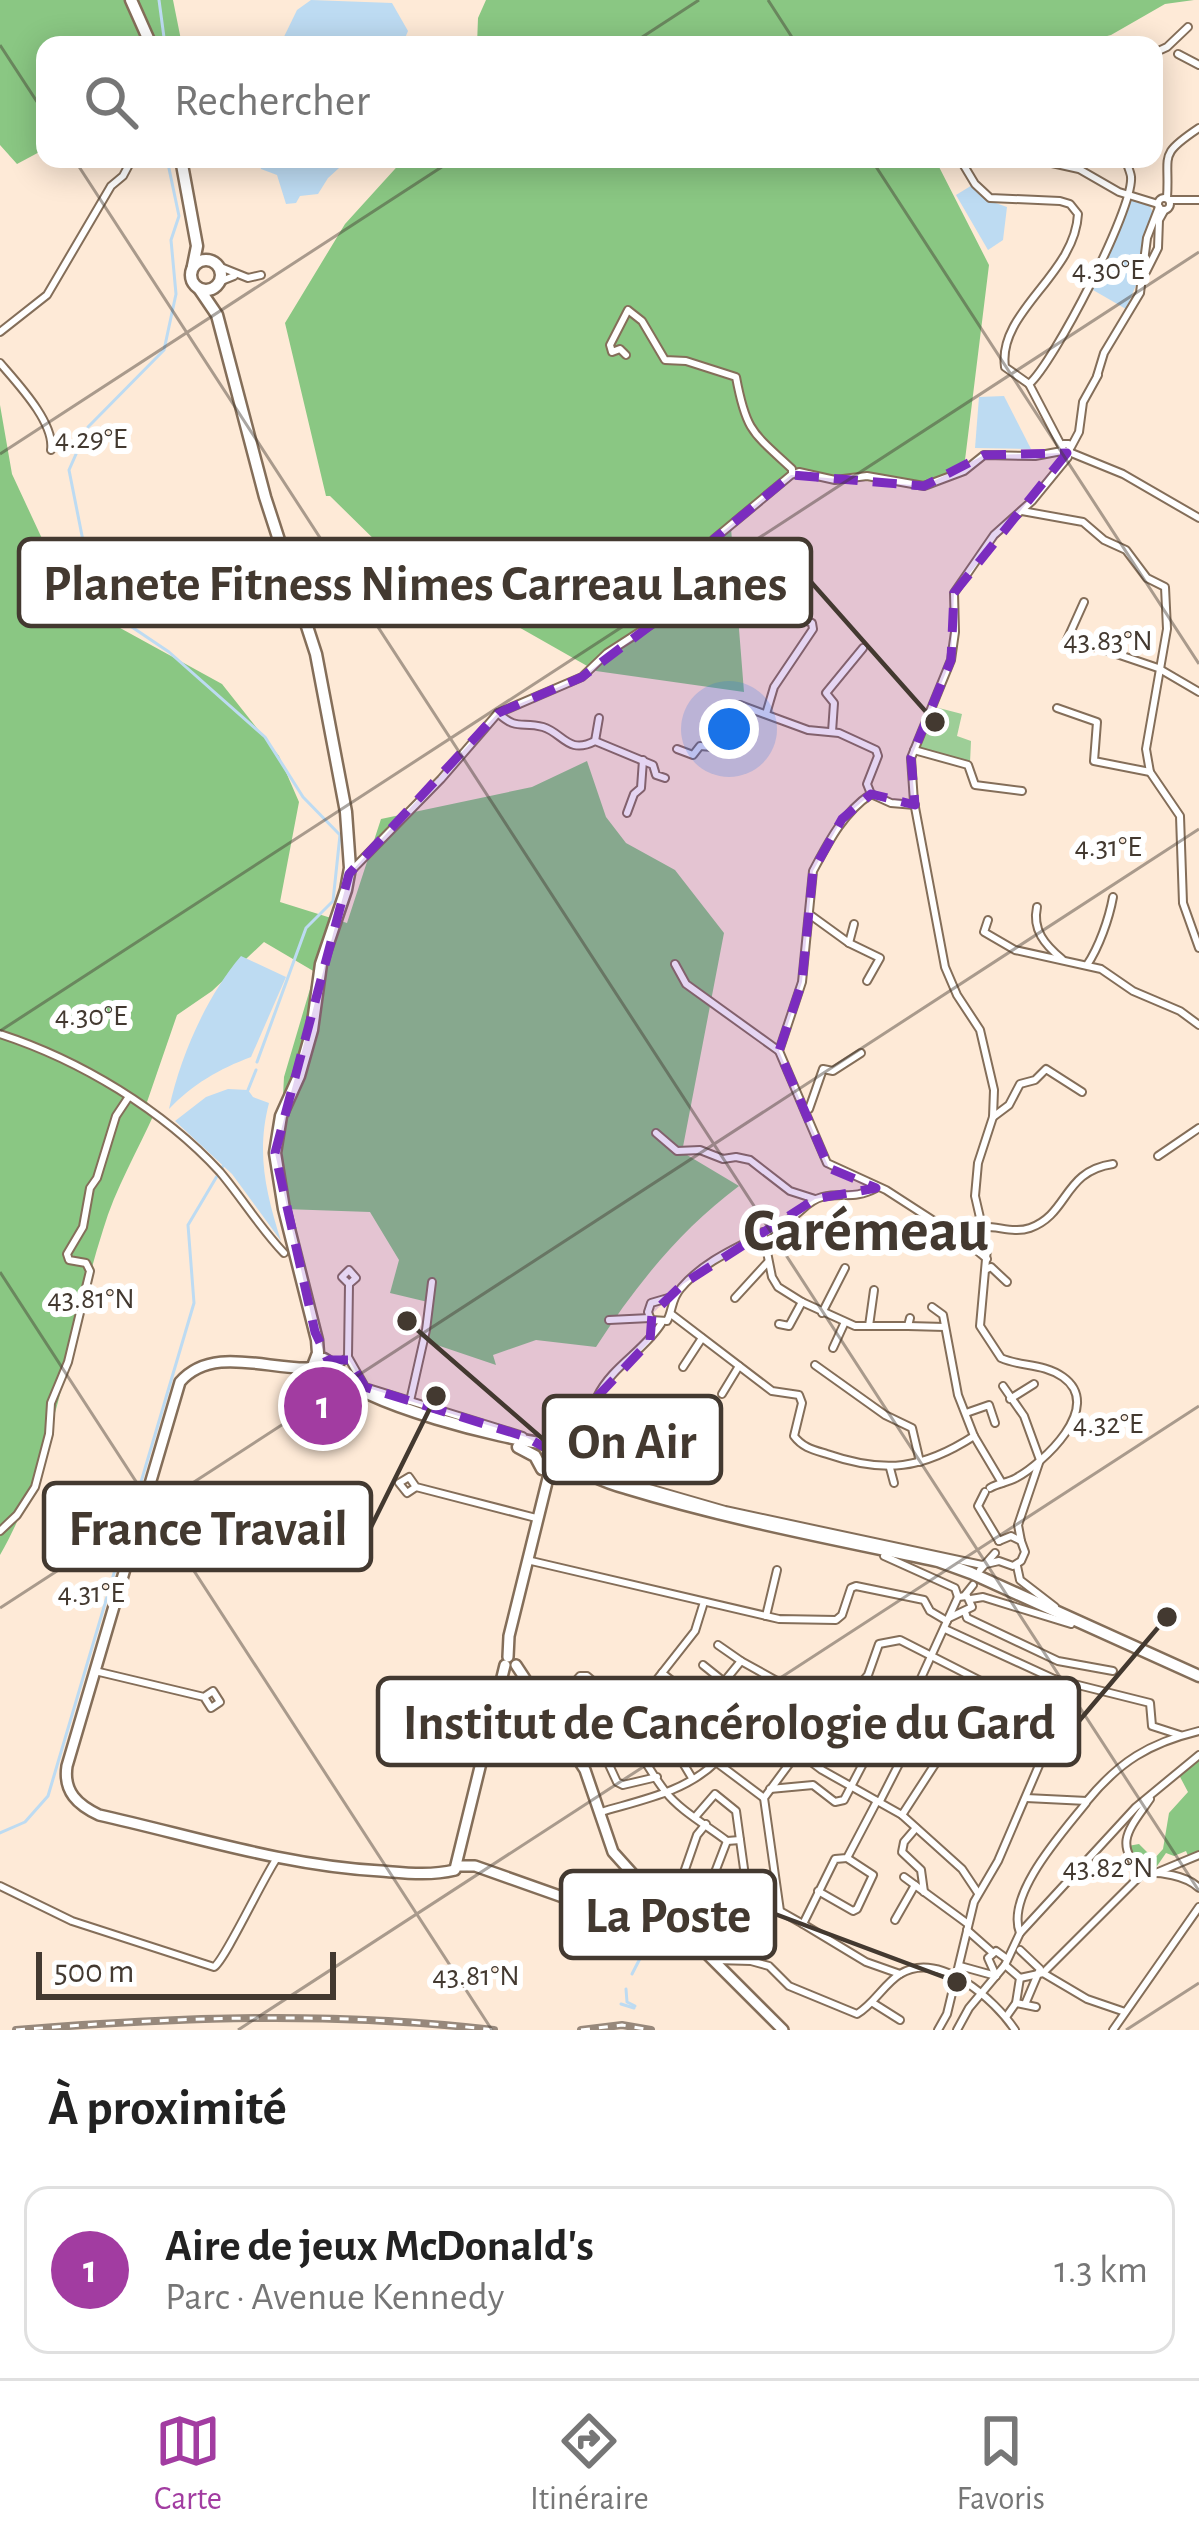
<!DOCTYPE html>
<html lang="fr">
<meta charset="utf-8">
<style>
body{margin:0;font-family:"Alegreya Sans",sans-serif;background:#f6f6f6;color:#222}
.scale{position:absolute;left:36px;bottom:30px;width:300px;box-sizing:border-box;padding-left:12px;border:6px solid #433930;border-top:0;font-size:33px;line-height:42px;white-space:nowrap;color:#433930;-webkit-text-stroke:9px #fff;paint-order:stroke}
.you{position:absolute;left:729px;top:729px;width:42px;height:42px;margin:-30px;border:9px solid #fff;border-radius:50%;background:#1a73e8;box-shadow:0 0 0 18px #1a73e833}
.badge{display:grid;place-items:center;width:78px;height:78px;border-radius:50%;background:#a23ca1;color:#fff;font-size:39px;font-weight:700}
.pin{position:absolute;translate:-50% -50%;border:6px solid #fff;box-shadow:0 3px 12px #0006}
.list{margin:0;padding:0;list-style:none}
h2{display:flex;justify-content:space-between;align-items:center;height:156px;margin:0;padding:0 48px;font-size:51px}
h2 small{font-size:39px;font-weight:400;color:#767676}
.list li{display:grid;grid-template-columns:78px 1fr auto;gap:36px;align-items:center;box-sizing:border-box;height:168px;margin:0 24px 24px;padding:0 24px;border:3px solid #e0e0e0;border-radius:24px}
.list b{display:block;font-size:45px;white-space:nowrap}
.list p{margin:0;font-size:39px;white-space:nowrap;color:#767676}
.list em{font-size:39px;font-style:normal;color:#767676}
.icon{flex:none;width:66px;height:66px;fill:none;stroke:currentColor;stroke-width:2;stroke-linecap:round;stroke-linejoin:round}
.map{position:relative;flex:none;width:1199px;height:2030px;overflow:hidden}
.search{position:absolute;background:#fff;box-shadow:0 6px 30px #0003;left:36px;right:36px;top:36px;height:132px;display:flex;align-items:center;gap:30px;box-sizing:border-box;padding:0 42px;border-radius:24px;color:#767676;font-size:45px}
.sheet{height:348px;background:#fff}
nav{display:flex;justify-content:space-around;align-items:center;box-sizing:border-box;height:168px;border-top:3px solid #e0e0e0;background:#fff;font-size:33px;color:#767676}
nav a{display:grid;justify-items:center;gap:6px}
nav .on{color:#a23ca1}
.map>svg:first-child{display:block}
.green{fill:#9dce97}
.forest{fill:#8ac783}
.water{fill:#bddbf2}
.lines{fill:none;stroke-linecap:round;stroke-linejoin:round}
.stream{stroke:#bddbf2;stroke-width:3}
.minor-casing{stroke:#846e59;stroke-width:10}
.tertiary-casing{stroke:#846e59;stroke-width:14}
.secondary-casing{stroke:#846e59;stroke-width:15}
.minor{stroke:#fff;stroke-width:6}
.tertiary{stroke:#fff;stroke-width:9}
.secondary{stroke:#fff;stroke-width:10}
.rail-casing{stroke:#97887b;stroke-width:8}
.rail{stroke:#fff;stroke-width:3;stroke-dasharray:9;stroke-linecap:butt}
.marked{fill:#7b2cbf;fill-opacity:0.2;stroke:#7b2cbf;stroke-width:9;stroke-dasharray:24 15;stroke-linejoin:round}
.ticks{fill:none;stroke:#433930;stroke-width:3;stroke-opacity:0.45}
.labels{text-anchor:middle;dominant-baseline:central;stroke-width:12;stroke-linejoin:round;paint-order:stroke}
.district-label{font-size:60px;font-weight:bold;fill:#433930;stroke:#fff}
.ticks-label{font-size:30px;text-anchor:middle;fill:#433930;stroke:#fff;stroke-width:12;stroke-linejoin:round;paint-order:stroke}
.leader{fill:none;stroke:#433930;stroke-width:4.5}
.callout-dot{fill:#433930;stroke:#fff;stroke-width:4.5}
.callout{fill:#fff;stroke:#433930;stroke-width:4.5}
.callout-label{font-size:51px;text-anchor:middle;font-weight:bold;fill:#433930}
</style>
<div class="map">
<svg width="1199" height="2030" viewBox="0 0 1199 2030">
<rect width="100%" height="100%" fill="#feead7"/>
<path class="green" d="M935,707L962,714L957,736L971,741L970,763L918,748Z"/>
<g class="forest">
<path d="M0,0H173L182,45H45V149L17,164L0,145Z"/>
<path d="M486,0H1194L1165,4L1111,35L1073,45H477L478,18Z"/>
<path d="M404,159H935L989,265L964,468L926,483L870,472L830,477L800,471L731,528L744,692L596,671L387,552L330,496H326L285,323L345,224Z"/>
<path d="M0,405L12,474L71,601L222,684L279,756L299,802L280,902L347,923L381,819L532,787L587,761L606,817L626,843L675,870L724,933L682,1152L739,1186C680,1230 636,1285 596,1347L536,1340L493,1355L496,1365L428,1342L432,1303L390,1293L399,1260L370,1212L284,1209L279,1172L284,1077L315,972L264,942L212,991L177,1015L147,1102L155,1112C138,1150 115,1189 103,1230C69,1336 56,1457 0,1555Z"/>
<path d="M1199,1759V1853L1189,1858L1186,1851L1174,1856L1166,1853L1155,1869L1139,1864L1128,1846L1139,1844L1154,1859L1163,1849L1169,1813L1188,1792L1179,1775Z"/>
</g>
<g class="water">
<path d="M311,0L392,3L408,31L402,45H280L297,10Z"/>
<path d="M259,159H349L328,178L318,194L300,196L296,203L286,204L277,175L261,169Z"/>
<path d="M974,184L987,200L1007,207L1003,240L988,250L956,195Z"/>
<path d="M1130,199L1149,204L1153,213L1139,278L1126,309L1093,290Z"/>
<path d="M1004,396L1031,449L975,448L979,397Z"/>
<path d="M241,956L286,977L251,1057C219,1069 193,1084 169,1109C180,1057 206,997 241,956Z"/>
<path d="M228,1089L248,1090L253,1097L269,1103C256,1153 266,1193 281,1241L232,1174L175,1121L206,1097Z"/>
</g>
<g class="lines">
<g class="stream">
<path d="M159,0L165,45"/>
<path d="M167,159L179,216L171,240L176,294L164,350L88,427L69,470L88,566L111,613L169,652L265,737L303,797L340,835L333,901L306,928L257,1062"/>
<path d="M248,1090L256,1070"/>
<path d="M0,1833L25,1822L48,1796L194,1303L188,1225L223,1166"/>
<path d="M632,1974L649,1941"/>
<path d="M626,1989L627,2002L635,2006"/>
<path d="M621,2004L634,2008"/>
</g>
<defs>
<g id="minor">
<path d="M1154,53L1167,47L1188,27"/>
<path d="M1178,54L1199,65"/>
<path d="M960,159L975,184L990,198L1060,201L1070,204L1078,214C1075,275 997,312 1005,367L1029,384"/>
<path d="M1034,159L1079,169L1119,192L1158,204"/>
<circle cx="1164" cy="204" r="6"/>
<path d="M1167,198C1170,154 1157,156 1199,128"/>
<path d="M1170,200H1199"/>
<path d="M218,266L248,278L261,275"/>
<path d="M1146,272L1158,248L1159,220L1164,211"/>
<path d="M219,282L234,276"/>
<path d="M0,332L47,295L111,186L123,176L132,159"/>
<path d="M626,355L620,349L612,352L610,345L628,310L642,321L665,360L686,361L736,377C746,431 752,432 792,469V473"/>
<path d="M0,363C18,384 55,423 51,450"/>
<path d="M1097,376L1104,353L1140,293L1147,238L1159,207"/>
<path d="M1063,444H1069L1070,451H1062Z"/>
<path d="M1062,447L1029,384C1053,364 1134,208 1131,177C1131,174 1126,161 1125,159"/>
<path d="M1071,447L1079,432L1083,402L1098,375"/>
<path d="M1069,452L1123,474L1199,518"/>
<path d="M1022,511L1083,522L1104,540L1126,550L1147,578L1165,587L1167,629L1146,749L1150,772L1180,816L1183,903L1199,948"/>
<path d="M1084,602L1066,642L1069,645L1096,647L1158,668L1199,692"/>
<path d="M1057,708L1097,722L1094,761L1150,772"/>
<path d="M498,713C517,731 522,721 543,727C563,733 568,755 595,741L653,765L656,775L665,778"/>
<path d="M766,714L774,687L813,629L812,623L792,615"/>
<path d="M832,732L834,703L826,693L863,648"/>
<path d="M595,741L599,718"/>
<path d="M677,749L693,755L700,746L725,748L740,705L808,730L839,733L876,750L878,756L867,784L871,794"/>
<path d="M914,750L968,765L975,785L1022,791"/>
<path d="M915,805L891,803L871,794C843,813 829,841 813,871L802,982L779,1051L827,1163L886,1190L968,1243L987,1259"/>
<path d="M627,813L634,794L641,788L643,760"/>
<path d="M348,874L441,779L498,713L582,677L607,653L655,622L714,539L791,475L799,472L835,480L867,476L924,486L964,471L984,455L1035,456L1062,451"/>
<path d="M1037,907C1032,930 1045,945 1062,959"/>
<path d="M809,914L849,943L854,924"/>
<path d="M988,920L984,932L1015,950L1101,969L1133,991L1180,1011L1199,1025"/>
<path d="M849,943L880,958L867,981"/>
<path d="M675,964L686,984L779,1051"/>
<path d="M1087,965C1099,947 1109,919 1113,897"/>
<path d="M0,1034C80,1060 163,1110 220,1172C242,1198 260,1228 284,1253"/>
<path d="M809,1109L823,1069L833,1071L861,1053"/>
<path d="M993,1117L1009,1105L1020,1084L1035,1080L1046,1069L1082,1092"/>
<path d="M656,1133L677,1151L700,1150L723,1159L736,1157L750,1160L790,1191L815,1199"/>
<path d="M1158,1156L1199,1128"/>
<path d="M981,1227C996,1225 1013,1234 1030,1228C1069,1214 1063,1171 1113,1164"/>
<path d="M763,1232L772,1277L778,1287L802,1302L855,1326H908L910,1318"/>
<path d="M987,1269L991,1267L1007,1282"/>
<path d="M675,1296L651,1303L648,1312L651,1320L667,1321C673,1310 671,1299 681,1288C710,1254 755,1242 791,1218C802,1211 809,1200 822,1197C844,1192 853,1200 876,1188"/>
<path d="M735,1298L767,1263"/>
<path d="M932,1307L943,1315L958,1395L974,1436L1002,1483"/>
<path d="M822,1313L845,1268"/>
<path d="M671,1314L772,1391L799,1395L802,1403L794,1436C803,1448 814,1450 827,1454C885,1474 923,1469 974,1436"/>
<path d="M609,1320L650,1318"/>
<path d="M779,1324L789,1326L802,1302"/>
<path d="M869,1326L874,1290"/>
<path d="M908,1326L945,1327"/>
<path d="M833,1348L844,1324"/>
<path d="M348,1357L365,1387L523,1436"/>
<path d="M815,1365L885,1415L912,1428L920,1462"/>
<path d="M683,1367L702,1338"/>
<path d="M334,1368L348,1357L349,1284L342,1277L349,1270L356,1278L349,1284"/>
<path d="M316,1382L317,1396L336,1402"/>
<path d="M1003,1386L1024,1416L1040,1460"/>
<path d="M722,1394L739,1366"/>
<path d="M1010,1399L1034,1384"/>
<path d="M410,1401L426,1330L432,1282"/>
<path d="M966,1413L989,1405L995,1423"/>
<path d="M580,1460L621,1480L725,1510L982,1565"/>
<path d="M577,1462C587,1443 587,1417 597,1397C612,1366 643,1352 661,1324"/>
<path d="M890,1468L894,1483"/>
<path d="M416,1487L407,1493L399,1483L409,1477L416,1487L536,1518"/>
<path d="M990,1488C998,1483 1007,1483 1016,1478C1042,1464 1105,1407 1063,1377C1043,1363 1021,1367 1001,1358L980,1326L987,1248L975,1196L978,1163L993,1117L994,1090L980,1030L957,995L945,967L914,802L911,758L951,660L955,632L954,593L994,535L1032,501L1068,457L1067,453"/>
<path d="M985,1492L978,1506L999,1541"/>
<path d="M0,1531L17,1515L35,1487L49,1434L51,1403L68,1362L90,1271L86,1263L69,1260L67,1254L83,1227L90,1188L97,1178L116,1116L128,1098"/>
<path d="M1021,1541L1018,1525L1040,1460"/>
<path d="M884,1556L955,1588L958,1597"/>
<path d="M527,1560L779,1619L836,1620L842,1615L851,1588L856,1586L924,1600L930,1611L947,1621"/>
<path d="M982,1565L999,1561L1013,1566L1021,1561L1025,1552L1021,1541L1011,1536L999,1541"/>
<path d="M1017,1566L1020,1580L1055,1607"/>
<path d="M980,1570L995,1553"/>
<path d="M965,1595L973,1585"/>
<path d="M971,1599L983,1597L1071,1624"/>
<path d="M965,1612L967,1618L1058,1661L1113,1671"/>
<path d="M766,1616L777,1570"/>
<path d="M949,1618L972,1607L967,1596L958,1597"/>
<path d="M945,1629L1054,1679L1150,1703L1152,1726L1180,1735"/>
<path d="M718,1645L741,1661"/>
<path d="M703,1665L723,1681"/>
<path d="M95,1671L204,1697L211,1708L220,1702L213,1691L204,1697"/>
<path d="M662,1673L680,1687L673,1696L675,1705L728,1747"/>
<path d="M651,1687L695,1631L704,1602"/>
<path d="M941,1694L999,1726"/>
<path d="M850,1696L868,1675L879,1644L900,1640L1012,1697L988,1746C974,1749 965,1738 950,1741L902,1815"/>
<path d="M813,1701L823,1682L829,1681L887,1719"/>
<path d="M679,1708L662,1728L692,1778"/>
<path d="M693,1720L741,1661L813,1701L848,1731"/>
<path d="M749,1722L747,1713L734,1699L748,1686L764,1698L754,1710L757,1721"/>
<path d="M622,1723L650,1710L662,1728"/>
<path d="M723,1742L747,1713"/>
<path d="M1026,1745L1040,1710L1047,1709"/>
<path d="M798,1752L764,1798L780,1911L803,1924"/>
<path d="M957,1754L926,1713L917,1687L958,1597"/>
<path d="M716,1762L764,1798"/>
<path d="M657,1777L623,1785L617,1782L604,1754L566,1700L567,1691L580,1676H587L613,1698C613,1712 654,1777 665,1791C680,1811 708,1826 727,1841L740,1840"/>
<path d="M770,1789L813,1785L835,1802L844,1800L902,1689L917,1682"/>
<path d="M1026,1798L1087,1801C1119,1762 1149,1743 1199,1731"/>
<path d="M1150,1799C1130,1828 1112,1844 1143,1873C1160,1872 1186,1875 1199,1888"/>
<path d="M877,1801L847,1858L835,1859L803,1924L866,1962L900,1974"/>
<path d="M880,1801L925,1713"/>
<path d="M601,1812C641,1800 686,1792 717,1761C732,1748 737,1725 757,1721L822,1770L902,1815L962,1869L978,1893"/>
<path d="M696,1816L715,1794L736,1811L750,1912"/>
<path d="M706,1824L697,1835L681,1881L758,1916L780,1911"/>
<path d="M916,1828L904,1842L902,1852L921,1870L924,1892"/>
<path d="M1158,1872L1199,1855"/>
<path d="M904,1877L968,1924"/>
<path d="M0,1886L72,1921L214,1967C225,1960 263,1878 277,1858"/>
<path d="M818,1891L853,1911L857,1909L873,1875L847,1858"/>
<path d="M707,1893L727,1841"/>
<path d="M895,1920L915,1885"/>
<path d="M967,1930L993,1953"/>
<path d="M1020,1933C1005,1895 1063,1832 1086,1803"/>
<path d="M1020,1950L1040,1969L1026,2002"/>
<path d="M716,1960L751,1961L769,1966L789,1986L857,2014C874,2004 884,1984 900,1974C940,1950 995,2000 1015,2030"/>
<path d="M1005,1965L1020,1978L1016,2003L1006,2017"/>
<path d="M960,1966L996,1976"/>
<path d="M1043,1973L1142,1874"/>
<path d="M996,1976L988,1958L996,1951L1007,1959"/>
<path d="M1020,1978L1043,1973L1087,1999L1125,2012"/>
<path d="M873,2003L900,2020"/>
<path d="M1016,2003L1036,2007"/>
<path d="M938,2030L947,2014L974,1902L998,1861L1040,1763L1054,1679"/>
<path d="M957,2030L969,2008L1005,1965L1020,1933L1136,1807L1199,1755"/>
<path d="M1113,2030L1199,1907"/>
</g>
<g id="tertiary">
<path d="M310,1368C268,1370 212,1345 180,1382L67,1766C63,1792 78,1805 99,1815C193,1836 285,1866 381,1871C406,1873 430,1876 455,1870"/>
<path d="M508,1657L509,1636L550,1470"/>
<path d="M516,1665L585,1770L613,1852L675,1921H684L685,1932L783,2030"/>
<path d="M457,1866H475L653,1929H672L677,1934L685,1932"/>
<path d="M455,1869L505,1665"/>
</g>
<g id="secondary">
<path d="M131,0L151,45"/>
<path d="M181,159L197,246L193,266"/>
<circle cx="206" cy="275" r="15"/>
<path d="M200,290L217,315L265,497L316,654L346,812L350,868L346,890L321,964L312,1030L299,1076L281,1116L275,1153L284,1209L317,1340L318,1353L310,1374L319,1383L329,1382L334,1376L332,1364L324,1359L316,1361"/>
<path d="M335,1372C365,1405 503,1439 548,1444C560,1446 554,1448 561,1455C575,1470 607,1483 626,1488C728,1519 833,1539 938,1561L971,1573L1199,1676"/>
<path d="M518,1447L535,1456L542,1469L550,1470L558,1465"/>
</g>
</defs>
<use href="#minor" class="minor-casing"/>
<use href="#tertiary" class="tertiary-casing"/>
<use href="#secondary" class="secondary-casing"/>
<use href="#minor" class="minor"/>
<use href="#tertiary" class="tertiary"/>
<use href="#secondary" class="secondary"/>
<defs>
<g id="rail">
<path d="M16,2030C176,2017 333,2011 494,2030"/>
<path d="M581,2030L622,2025L651,2030"/>
</g>
</defs>
<use href="#rail" class="rail-casing"/>
<use href="#rail" class="rail"/>
</g>
<path class="marked" d="M1067,453L954,593L951,660L911,758L915,805L871,794L842,819L813,871L802,982L779,1051L829,1168L876,1188L815,1199L683,1284L652,1314L650,1341L597,1397L574,1464L526,1437L365,1387L349,1360H328L315,1332L275,1153L349,874L498,713L582,677L655,622L714,539L791,475L924,486L984,455Z"/>
<path class="ticks" d="M768,0L797,45M0,45L45,114M630,45L699,0M74,159L1199,1891M871,159L1199,664M0,454L454,159M0,1031L1199,252M0,1272L492,2030M0,1608L1199,829M238,2030L1199,1406M1126,2030L1199,1983"/>
<g class="labels">
<g class="district-label">
<text x="866" y="1232">Carémeau</text>
</g>
</g>
<g class="ticks-label">
<text x="1108" y="279">4.30°E</text>
<text x="91" y="448">4.29°E</text>
<text x="1108" y="650">43.83°N</text>
<text x="1108" y="856">4.31°E</text>
<text x="91" y="1025">4.30°E</text>
<text x="91" y="1308">43.81°N</text>
<text x="1108" y="1433">4.32°E</text>
<text x="91" y="1602">4.31°E</text>
<text x="1108" y="1877">43.82°N</text>
<text x="476" y="1985">43.81°N</text>
</g>
<path class="leader" d="M935 722L811 582M407 1321L544 1440M436 1396L371 1527M1167 1617L1079 1721M957 1982L775 1914"/>
<g class="callout-dot">
<circle cx="935" cy="722" r="12"/>
<circle cx="407" cy="1321" r="12"/>
<circle cx="436" cy="1396" r="12"/>
<circle cx="1167" cy="1617" r="12"/>
<circle cx="957" cy="1982" r="12"/>
</g>
<g class="callout">
<rect x="19" y="539" width="792" height="87" rx="12"/>
<rect x="544" y="1396" width="177" height="87" rx="12"/>
<rect x="44" y="1483" width="327" height="87" rx="12"/>
<rect x="378" y="1678" width="701" height="87" rx="12"/>
<rect x="561" y="1871" width="214" height="87" rx="12"/>
</g>
<g class="callout-label">
<text x="415" y="600">Planete Fitness Nimes Carreau Lanes</text>
<text x="632" y="1458">On Air</text>
<text x="208" y="1545">France Travail</text>
<text x="729" y="1739">Institut de Cancérologie du Gard</text>
<text x="668" y="1932">La Poste</text>
</g>
</svg>
<div class="scale">500 m</div>
<div class="you"></div>
<div class="pin badge" style="left:323px;top:1406px">1</div>
<div class="search"><svg class="icon" aria-label="search" viewBox="0 0 24 24"><circle cx="10" cy="10" r="6"/><path d="M15 15l6 6"/></svg>Rechercher</div>
</div>
<section class="sheet">
<h2>À proximité<small></small></h2>
<ul class="list">
<li><span class="badge">1</span><div><b>Aire de jeux McDonald's</b><p>Parc · Avenue Kennedy</p></div><em>1.3 km</em></li>
</ul>
</section>
<nav>
<a class="on"><svg class="icon" aria-label="map" viewBox="0 0 24 24"><path d="M3 6l6-2 6 2 6-2v14l-6 2-6-2-6 2zM9 4v14M15 6v14"/></svg>Carte</a>
<a><svg class="icon" aria-label="directions" viewBox="0 0 24 24"><path d="M12 3l9 9-9 9-9-9zM9 14v-3h6M13 9l2 2-2 2"/></svg>Itinéraire</a>
<a><svg class="icon" aria-label="saved" viewBox="0 0 24 24"><path d="M7 4h10v16l-5-4-5 4z"/></svg>Favoris</a>
</nav>
